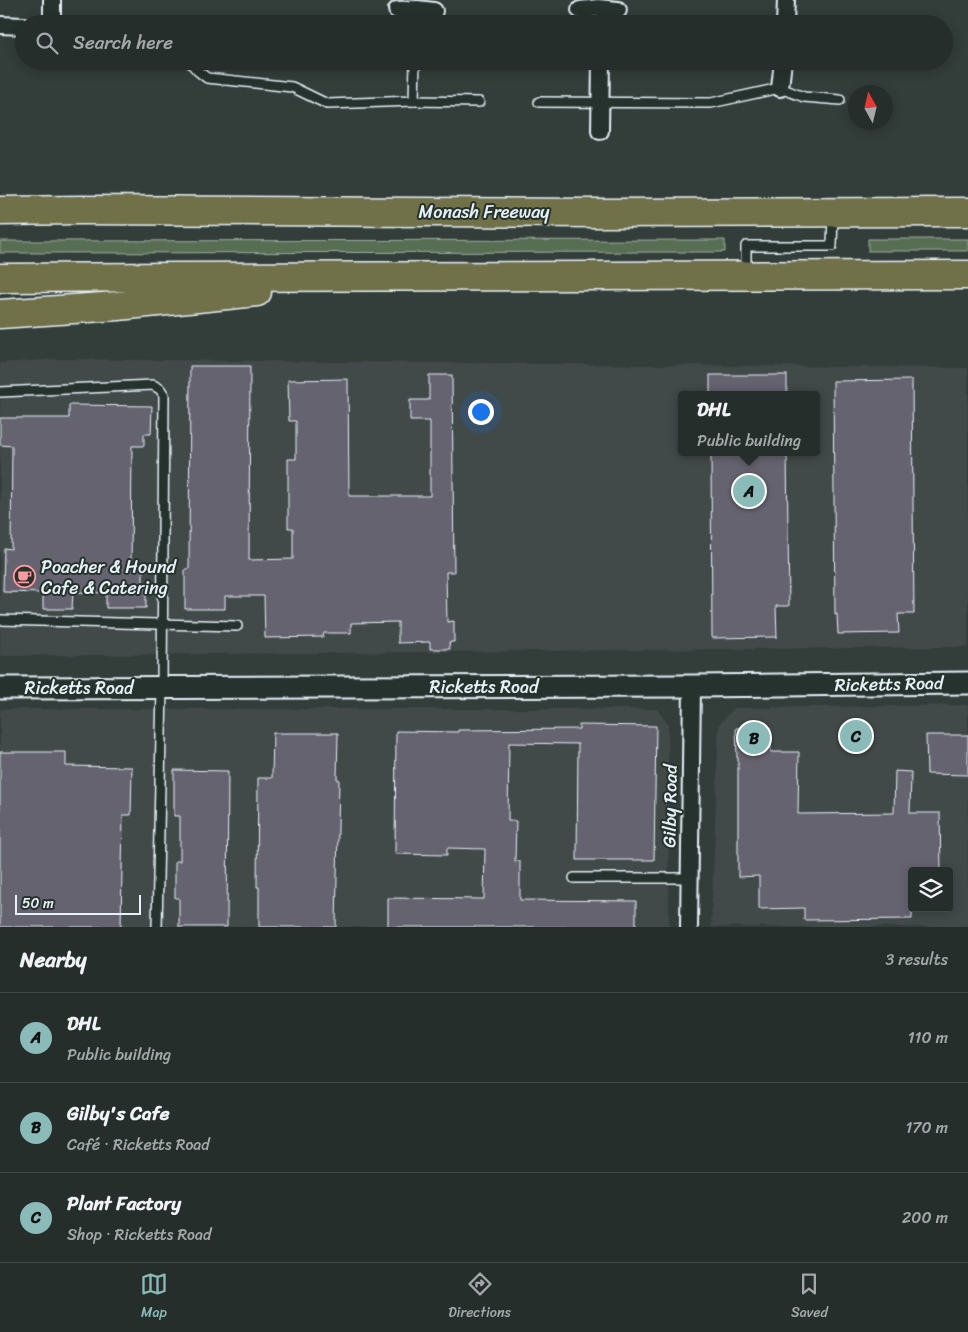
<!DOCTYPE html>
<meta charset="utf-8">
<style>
body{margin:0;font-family:Sriracha,sans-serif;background:#323a38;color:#f1f3f6}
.controls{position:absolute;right:15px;bottom:15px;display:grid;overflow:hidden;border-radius:5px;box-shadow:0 2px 12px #0003}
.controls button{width:45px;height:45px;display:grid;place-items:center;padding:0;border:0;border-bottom:1px solid #424a48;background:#262e2c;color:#f1f3f6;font:25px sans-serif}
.compass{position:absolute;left:848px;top:85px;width:45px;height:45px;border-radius:50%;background:#262e2c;box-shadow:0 2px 12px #0003;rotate:352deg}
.scale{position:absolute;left:15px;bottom:12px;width:126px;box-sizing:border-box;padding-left:5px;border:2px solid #e8f1f8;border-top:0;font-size:14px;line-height:18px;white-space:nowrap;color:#e8f1f8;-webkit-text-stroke:4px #26332d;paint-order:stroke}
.you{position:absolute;left:480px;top:411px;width:18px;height:18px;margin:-12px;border:4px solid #fff;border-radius:50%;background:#1a73e8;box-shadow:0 0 0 8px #1a73e833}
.badge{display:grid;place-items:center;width:32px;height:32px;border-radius:50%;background:#8bbbb9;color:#111;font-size:16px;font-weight:700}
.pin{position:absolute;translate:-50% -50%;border:2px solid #fff;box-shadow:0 1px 5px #0006}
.popup{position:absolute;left:678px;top:391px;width:142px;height:65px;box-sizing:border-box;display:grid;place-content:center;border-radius:5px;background:#262e2c;filter:drop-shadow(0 1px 4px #0005);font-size:16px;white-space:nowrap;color:#a4a8a9}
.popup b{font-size:19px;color:#f1f3f6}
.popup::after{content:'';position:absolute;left:50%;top:100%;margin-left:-10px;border:10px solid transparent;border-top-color:#262e2c}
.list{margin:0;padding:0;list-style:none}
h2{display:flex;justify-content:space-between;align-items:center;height:65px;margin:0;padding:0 20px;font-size:21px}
h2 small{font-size:16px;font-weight:400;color:#a4a8a9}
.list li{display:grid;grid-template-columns:32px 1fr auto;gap:15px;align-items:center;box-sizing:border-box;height:90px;padding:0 20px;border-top:1px solid #424a48}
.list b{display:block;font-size:19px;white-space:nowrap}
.list p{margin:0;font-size:16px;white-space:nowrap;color:#a4a8a9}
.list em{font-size:16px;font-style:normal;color:#a4a8a9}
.icon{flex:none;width:28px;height:28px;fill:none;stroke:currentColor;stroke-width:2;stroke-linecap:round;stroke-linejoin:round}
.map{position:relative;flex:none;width:968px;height:927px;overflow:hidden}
.search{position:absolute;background:#262e2c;box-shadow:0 2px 12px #0003;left:15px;right:15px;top:15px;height:55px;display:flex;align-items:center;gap:12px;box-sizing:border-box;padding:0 18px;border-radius:28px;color:#a4a8a9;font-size:19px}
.sheet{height:335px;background:#262e2c}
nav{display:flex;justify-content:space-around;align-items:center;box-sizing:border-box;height:70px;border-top:1px solid #424a48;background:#262e2c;font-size:14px;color:#a4a8a9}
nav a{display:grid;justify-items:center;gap:2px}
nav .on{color:#8bbbb9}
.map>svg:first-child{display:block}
.built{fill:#42494a;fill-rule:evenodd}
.green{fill:#586e52;stroke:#a0b0a5}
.building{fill:#666470;stroke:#e8f1f8}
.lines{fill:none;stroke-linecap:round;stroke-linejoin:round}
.service-casing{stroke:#e8f1f8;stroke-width:12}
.minor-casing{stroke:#e8f1f8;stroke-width:20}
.tertiary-casing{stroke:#e8f1f8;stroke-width:25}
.motorway-casing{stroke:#e8f1f8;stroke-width:31}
.service{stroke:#26332d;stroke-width:9}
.minor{stroke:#26332d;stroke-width:16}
.tertiary{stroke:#26332d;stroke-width:21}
.motorway{stroke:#70704a;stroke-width:28}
.labels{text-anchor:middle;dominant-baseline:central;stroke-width:4;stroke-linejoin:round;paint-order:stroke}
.street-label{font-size:18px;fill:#e8f1f8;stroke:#26332d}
.poi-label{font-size:18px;fill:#e8f1f8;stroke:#26332d;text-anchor:start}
</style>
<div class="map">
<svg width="968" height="927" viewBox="0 0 968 927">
<rect width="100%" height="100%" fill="#333d3a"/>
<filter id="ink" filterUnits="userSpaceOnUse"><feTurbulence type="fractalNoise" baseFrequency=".02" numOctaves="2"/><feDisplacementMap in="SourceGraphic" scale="10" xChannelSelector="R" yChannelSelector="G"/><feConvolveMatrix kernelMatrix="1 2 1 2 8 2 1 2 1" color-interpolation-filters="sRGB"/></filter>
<g filter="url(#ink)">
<g class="built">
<path d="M56,359L968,368V647L0,656V363ZM682,395H816V452H682Z"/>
<path d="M968,705V927H711L719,724L734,708ZM912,871H949V908H912Z"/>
<path d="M0,709H657L668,724L669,927H0Z"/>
</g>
<g class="green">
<rect x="868" y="239" width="100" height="12"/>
<path d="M725,240V252L0,253V241Z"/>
</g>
<g class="building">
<path d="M190,366H250L249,560L293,559V528H288V459H296V421H289L288,380L348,379L349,496H430V421H410V400H429V375H452L454,572H446L447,622L454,621V642H449L450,649H430V642L398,643V622L351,623V633H324L323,637L265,638L264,596H225V609H185V569H189Z"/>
<rect x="710" y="375" width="77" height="20"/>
<path d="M912,380L914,614H898L899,633L838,634L837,614L835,615L833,381Z"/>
<path d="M69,405L152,406L151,434H144V446H132L131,567H143V588H146V608H106V593L73,592L72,609H43V593L3,592L4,548L11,549L12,446L0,445V418H69Z"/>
<path d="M711,452H787L789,606H776L777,637L712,638Z"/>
<path d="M579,725L656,726L654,860H577L578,744L509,743L508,821H516L515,861H520V900L636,901V927H388V898L484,899L485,849L447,848V855L395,854L396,731L458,732V730L579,729Z"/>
<path d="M736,728H770L771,752H799L798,814L894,813L895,771L911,772L910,813H940L941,871H912V919L804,920V908L759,909V876L738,877V758H737Z"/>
<path d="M273,733H338L337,779H339L336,927H259V887H257L258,778H272Z"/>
<path d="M926,735H968V775L927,774Z"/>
<path d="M0,752H66V766L132,767L131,815H123L121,927H0Z"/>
<path d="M174,770L228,771L227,927H179V898H175V861H180V816H174Z"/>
</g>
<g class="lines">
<defs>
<g id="service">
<path d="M189,61L198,71L207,78L292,87L327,104L414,101L415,61"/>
<path d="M414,101L479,102"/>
<path d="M539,102L711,103L780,88L804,97L840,100"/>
<path d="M746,273V246H832L833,214"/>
<path d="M0,392L153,385L160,389L164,395L162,688L157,927"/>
<path d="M0,620L237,626"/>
<path d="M574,878H690"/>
</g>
<g id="minor">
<path d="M397,10L417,9L434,11"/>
<path d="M580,10L598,8L618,10"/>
<path d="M52,24V0"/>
<path d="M785,24L786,0"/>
<path d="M0,25L24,26"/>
<path d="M780,88L783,61"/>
<path d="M600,131L601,61"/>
<path d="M689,927L692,686"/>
</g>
<path id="tertiary" d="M0,688L692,686L968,683"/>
<g id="motorway">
<path d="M0,211L81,210L597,213L968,212"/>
<path d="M0,278L176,277L968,275"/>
<path d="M0,314L118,306L257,292"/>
</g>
</defs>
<use href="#service" class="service-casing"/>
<use href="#minor" class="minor-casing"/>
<use href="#tertiary" class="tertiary-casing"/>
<use href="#motorway" class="motorway-casing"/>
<use href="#service" class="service"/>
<use href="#minor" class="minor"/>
<use href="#tertiary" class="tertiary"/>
<use href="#motorway" class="motorway"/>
</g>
</g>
<defs>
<symbol id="cafe-ring" viewBox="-11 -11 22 22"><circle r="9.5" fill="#26332d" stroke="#ff9aa2" stroke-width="1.5"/><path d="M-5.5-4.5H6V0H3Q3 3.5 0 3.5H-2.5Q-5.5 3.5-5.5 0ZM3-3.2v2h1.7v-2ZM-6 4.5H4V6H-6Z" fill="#ff9aa2"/></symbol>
</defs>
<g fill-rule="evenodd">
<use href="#cafe-ring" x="12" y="564" width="25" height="25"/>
</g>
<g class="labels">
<g class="street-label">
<text x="484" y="212">Monash Freeway</text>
<text transform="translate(889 684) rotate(-1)">Ricketts Road</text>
<text x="484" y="687">Ricketts Road</text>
<text x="79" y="688">Ricketts Road</text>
<text transform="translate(670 806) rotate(-89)">Gilby Road</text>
</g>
<g class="poi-label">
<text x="41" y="567">Poacher &amp; Hound<tspan x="41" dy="21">Cafe &amp; Catering</tspan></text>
</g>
</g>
</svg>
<div class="controls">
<button><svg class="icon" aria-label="layers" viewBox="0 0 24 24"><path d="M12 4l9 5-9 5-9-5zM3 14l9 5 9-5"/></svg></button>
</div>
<svg class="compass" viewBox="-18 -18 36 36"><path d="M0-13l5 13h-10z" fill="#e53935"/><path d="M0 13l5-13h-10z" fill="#a4a8a9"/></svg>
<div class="scale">50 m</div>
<div class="you"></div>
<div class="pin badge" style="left:749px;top:491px">A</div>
<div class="popup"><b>DHL</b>Public building</div>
<div class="pin badge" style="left:754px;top:738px">B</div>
<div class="pin badge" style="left:856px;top:736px">C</div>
<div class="search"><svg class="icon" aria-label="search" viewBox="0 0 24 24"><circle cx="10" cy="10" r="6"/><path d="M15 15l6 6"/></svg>Search here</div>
</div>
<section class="sheet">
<h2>Nearby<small>3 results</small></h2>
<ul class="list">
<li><span class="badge">A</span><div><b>DHL</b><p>Public building</p></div><em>110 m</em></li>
<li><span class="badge">B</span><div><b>Gilby's Cafe</b><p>Café · Ricketts Road</p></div><em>170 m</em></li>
<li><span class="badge">C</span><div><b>Plant Factory</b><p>Shop · Ricketts Road</p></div><em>200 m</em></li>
</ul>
</section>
<nav>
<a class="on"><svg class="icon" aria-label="map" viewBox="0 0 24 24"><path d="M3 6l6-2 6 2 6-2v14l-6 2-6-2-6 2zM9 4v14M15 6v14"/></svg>Map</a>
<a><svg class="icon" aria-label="directions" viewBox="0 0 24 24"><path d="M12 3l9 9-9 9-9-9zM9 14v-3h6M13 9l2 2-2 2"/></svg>Directions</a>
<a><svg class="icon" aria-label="saved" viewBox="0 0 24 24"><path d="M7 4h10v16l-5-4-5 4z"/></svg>Saved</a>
</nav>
